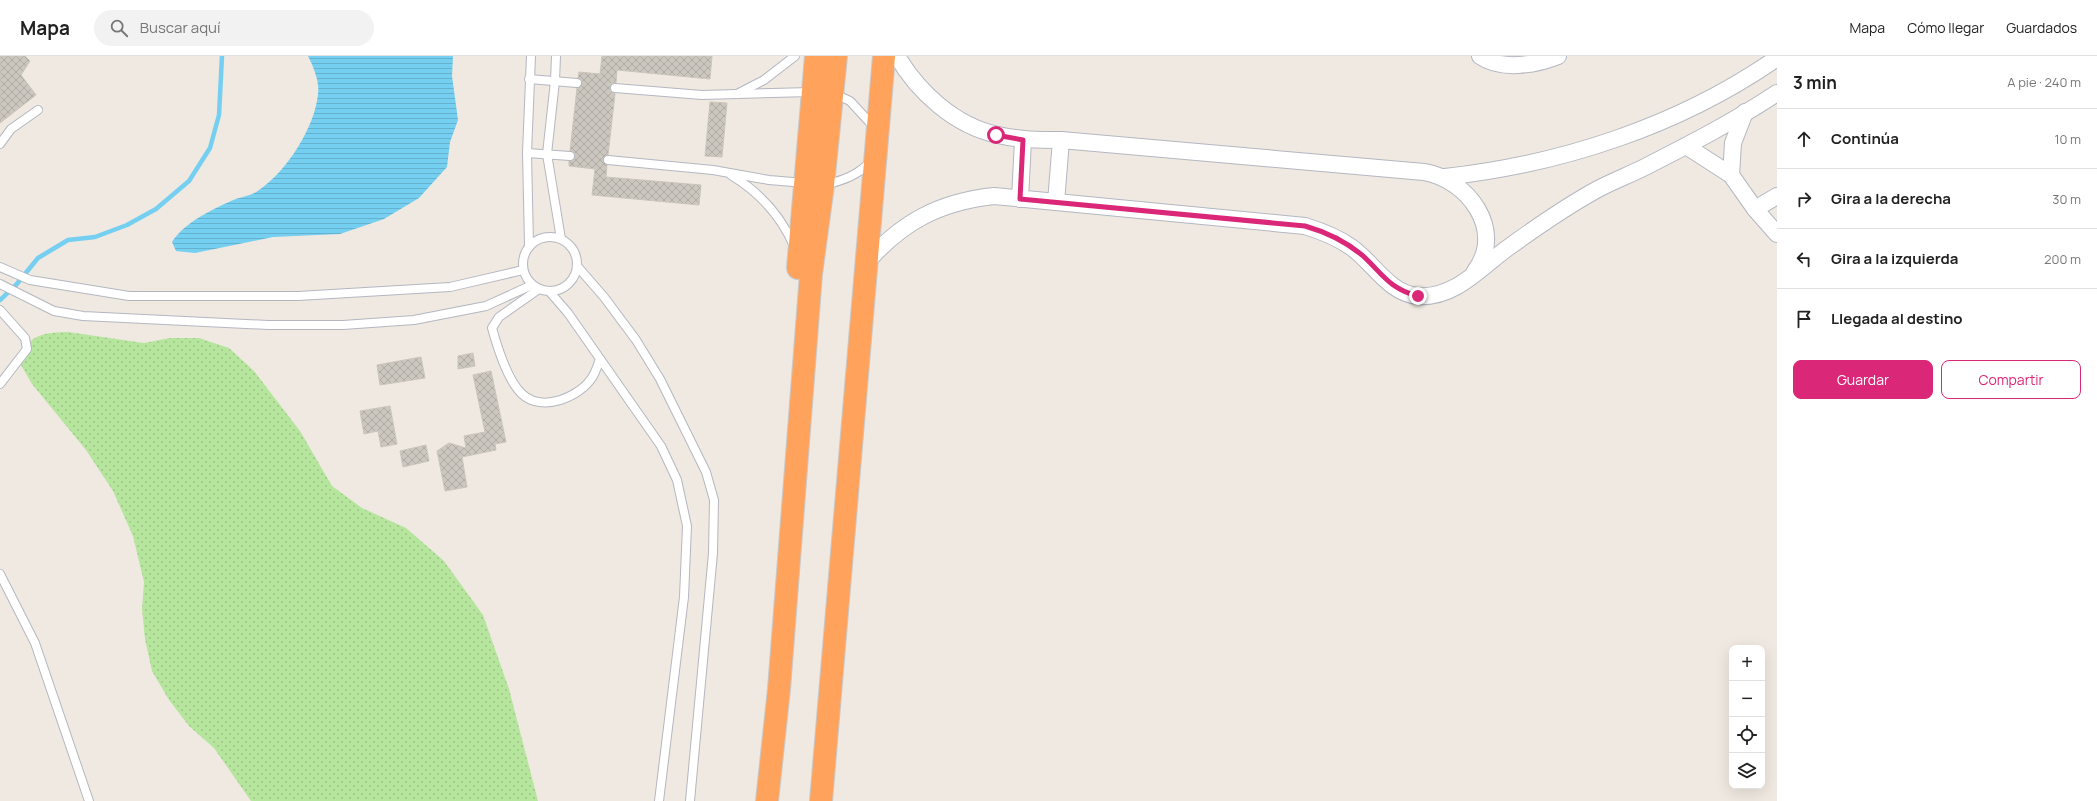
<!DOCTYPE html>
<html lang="es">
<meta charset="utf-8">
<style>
body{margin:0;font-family:Manrope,sans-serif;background:#f2f2f2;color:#222}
.controls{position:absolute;right:12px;bottom:12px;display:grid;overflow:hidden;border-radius:8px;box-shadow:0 4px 16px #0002}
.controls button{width:36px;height:36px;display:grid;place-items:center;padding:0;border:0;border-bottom:1px solid #e0e0e0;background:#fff;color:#222;font:20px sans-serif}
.stop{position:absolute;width:12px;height:12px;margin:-9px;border:3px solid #db2777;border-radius:50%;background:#fff}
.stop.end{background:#db2777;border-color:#fff;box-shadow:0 1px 4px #0008}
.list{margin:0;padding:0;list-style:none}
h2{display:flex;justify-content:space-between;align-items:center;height:52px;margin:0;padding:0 16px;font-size:17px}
h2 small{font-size:13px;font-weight:400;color:#767676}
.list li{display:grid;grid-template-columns:26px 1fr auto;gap:12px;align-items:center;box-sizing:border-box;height:60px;padding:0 16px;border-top:1px solid #e0e0e0}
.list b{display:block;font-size:15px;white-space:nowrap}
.list em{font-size:13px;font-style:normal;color:#767676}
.actions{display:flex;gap:8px;padding:12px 16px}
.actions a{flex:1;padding:9px 0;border:1px solid #db2777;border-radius:8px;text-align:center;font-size:14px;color:#db2777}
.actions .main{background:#db2777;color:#fff}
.icon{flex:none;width:22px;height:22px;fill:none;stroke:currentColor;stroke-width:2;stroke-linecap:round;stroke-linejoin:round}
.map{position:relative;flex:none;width:1777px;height:745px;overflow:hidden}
header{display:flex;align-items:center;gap:24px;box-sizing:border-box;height:56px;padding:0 20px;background:#fff;border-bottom:1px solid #e0e0e0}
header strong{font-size:19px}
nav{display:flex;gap:22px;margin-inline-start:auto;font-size:14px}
.search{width:280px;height:36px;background:#f2f2f2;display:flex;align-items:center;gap:10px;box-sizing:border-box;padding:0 14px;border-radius:22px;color:#767676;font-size:15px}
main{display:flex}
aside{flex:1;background:#fff}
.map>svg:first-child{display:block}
.grass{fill:url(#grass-dots)}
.water{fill:url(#water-rules)}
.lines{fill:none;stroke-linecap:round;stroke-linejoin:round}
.stream{stroke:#75cff0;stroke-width:4.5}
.building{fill:url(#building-cross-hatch);stroke:#cbc5ba}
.lane-casing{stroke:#b4b7c1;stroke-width:10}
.street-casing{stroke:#b4b7c1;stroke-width:18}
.highway-casing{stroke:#c9c9c9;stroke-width:24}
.lane{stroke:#fff;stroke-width:8}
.street{stroke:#fff;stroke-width:16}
.highway{stroke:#ffa35c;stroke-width:22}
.route{stroke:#db2777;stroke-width:5}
</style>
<header>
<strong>Mapa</strong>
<div class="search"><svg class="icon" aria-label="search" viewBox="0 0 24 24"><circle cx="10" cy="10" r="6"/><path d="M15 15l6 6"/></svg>Buscar aquí</div>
<nav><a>Mapa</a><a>Cómo llegar</a><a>Guardados</a></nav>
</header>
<main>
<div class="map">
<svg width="1777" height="745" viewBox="0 0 1777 745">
<defs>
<pattern id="grass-dots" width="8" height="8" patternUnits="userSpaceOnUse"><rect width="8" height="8" fill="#b6e59e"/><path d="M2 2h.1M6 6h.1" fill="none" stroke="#9dc588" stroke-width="1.8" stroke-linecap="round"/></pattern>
<pattern id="water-rules" width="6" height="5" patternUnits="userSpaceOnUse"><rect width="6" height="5" fill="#75cff0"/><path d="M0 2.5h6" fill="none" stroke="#66b2ce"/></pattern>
<pattern id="building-cross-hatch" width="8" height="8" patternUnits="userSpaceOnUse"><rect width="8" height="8" fill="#cbc7bf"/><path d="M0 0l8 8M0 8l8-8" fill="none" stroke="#afaba4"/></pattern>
</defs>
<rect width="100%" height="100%" fill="#efe9e1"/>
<path class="grass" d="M68,276L144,287L170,282H199L229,292L254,315L300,375L332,430L362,452L406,472L444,505L483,559L509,633L538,745H251L214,692L189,670L169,644L152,615L145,583L142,553L144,526L133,480L113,435L86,394L32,328L21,309L19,297C35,277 44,277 68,276Z"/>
<path class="water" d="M308,0H453L452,20L458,64L450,86L447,111L419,142L384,163L340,178L273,181L195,197L176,195L172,186C184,167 211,154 231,145C240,141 252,140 259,134C287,115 315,71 318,38C320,26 313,10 308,0Z"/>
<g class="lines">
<path class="stream" d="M0,244L16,229L38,202L68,184L95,181L127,169L156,153L189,125L210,92L219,59L222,0"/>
</g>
<g class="building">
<path d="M0,0H25L30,5L21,19L36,39L0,67Z"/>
<path d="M602,0H712L710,23L617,14L616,27H612L610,31V35L615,38L608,99L604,101L603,104L607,109L606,121L701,129L699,149L592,139L595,113L569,110V105H573L575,101V97L570,95L577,32L582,28V24L578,22L579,16L600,18Z"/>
<path d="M710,46L727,47L722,101L705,100Z"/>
<path d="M473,297L475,310L458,313V300Z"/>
<path d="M421,301L425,322L380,329L377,309Z"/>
<path d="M491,315L506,386L495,388L496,394L462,401L467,431L445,435L437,395L449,387L466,392L464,380L485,376L473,319Z"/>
<path d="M390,350L397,388L381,391L378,375L364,378L360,355Z"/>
<path d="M426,389L429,405L403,411L400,395Z"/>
</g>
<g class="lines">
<defs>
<g id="lane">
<path d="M556,0L555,25L547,98L561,183"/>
<path d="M529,23L577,27"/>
<path d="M615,32L702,39L811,36"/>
<path d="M833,37L850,45L874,71"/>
<path d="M737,38L764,24L795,0"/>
<path d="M0,88L11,73L38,54"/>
<path d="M527,97L570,100"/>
<path d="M608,104L713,114L769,124L805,127"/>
<path d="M731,119C759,136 781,160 794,190"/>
<path d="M825,129C843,124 857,120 870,106"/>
<circle cx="550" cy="208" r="27"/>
<path d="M529,189L527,97L531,0"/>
<path d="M577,210L604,241L636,284L660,323L706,416L714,444L713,497L690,745"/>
<path d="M0,211L30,224L129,240H298L450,231L523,214"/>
<path d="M0,228L54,255L83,260L268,269H343L414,264L486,250L532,229"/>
<path d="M539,233L499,261L492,272C497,290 508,325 522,338C542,357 581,341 593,320C596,315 598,308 600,303"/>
<path d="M549,235L568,257L661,390L677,424L687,470L684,541L659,745"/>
<path d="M0,254L25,282L27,293L0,328"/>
<path d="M0,518L35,587L89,745"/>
</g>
<g id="street">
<path d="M897,0C918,36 955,70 998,79C1019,84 1040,84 1061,84L1424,116C1467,123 1506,174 1475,215"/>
<path d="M1480,0C1501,15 1535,9 1558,0"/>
<path d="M1686,90L1731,119L1755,153L1777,178"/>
<path d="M1731,119L1733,87L1745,56"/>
<path d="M1445,121C1562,108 1679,70 1777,2"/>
<path d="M1020,143L1023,84"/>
<path d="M1056,146L1061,84"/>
<path d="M1755,153L1777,140"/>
<path d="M866,207C902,166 939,146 994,140L1305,170C1321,175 1337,181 1351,191C1374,207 1388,237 1418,240C1455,243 1482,210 1509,191C1538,170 1567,150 1598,133C1613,125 1629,119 1645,111C1690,88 1735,65 1777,37"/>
</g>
<g id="highway">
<path d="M798,212L816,0"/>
<path d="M767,745L779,633L811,218L823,129L836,0"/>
<path d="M821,745L884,0"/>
</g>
</defs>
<use href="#lane" class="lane-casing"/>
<use href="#street" class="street-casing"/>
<use href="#highway" class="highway-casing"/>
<use href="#lane" class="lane"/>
<use href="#street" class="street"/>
<use href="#highway" class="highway"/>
</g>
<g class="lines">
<path class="route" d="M996,79L1023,84L1020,143L1305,170C1326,176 1345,185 1362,199C1382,217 1389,233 1418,240"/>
</g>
</svg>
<div class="controls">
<button>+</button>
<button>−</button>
<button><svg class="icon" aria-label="locate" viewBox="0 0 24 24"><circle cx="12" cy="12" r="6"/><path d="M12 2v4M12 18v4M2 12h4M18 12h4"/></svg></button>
<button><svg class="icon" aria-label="layers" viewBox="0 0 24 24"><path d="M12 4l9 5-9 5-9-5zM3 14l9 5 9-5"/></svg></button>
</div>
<div class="stop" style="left:996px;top:79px"></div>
<div class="stop end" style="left:1418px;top:240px"></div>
</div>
<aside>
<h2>3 min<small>A pie · 240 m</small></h2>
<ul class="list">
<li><svg class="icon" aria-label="ahead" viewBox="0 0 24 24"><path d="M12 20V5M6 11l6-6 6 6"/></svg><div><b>Continúa</b></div><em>10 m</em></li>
<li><svg class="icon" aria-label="right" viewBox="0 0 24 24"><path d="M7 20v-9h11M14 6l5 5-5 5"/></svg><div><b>Gira a la derecha</b></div><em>30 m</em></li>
<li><svg class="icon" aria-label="left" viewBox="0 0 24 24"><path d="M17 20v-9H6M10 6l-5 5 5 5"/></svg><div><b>Gira a la izquierda</b></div><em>200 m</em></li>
<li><svg class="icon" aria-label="arrive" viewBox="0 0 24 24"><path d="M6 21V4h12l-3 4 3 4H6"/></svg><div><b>Llegada al destino</b></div></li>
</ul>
<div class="actions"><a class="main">Guardar</a><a>Compartir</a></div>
</aside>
</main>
